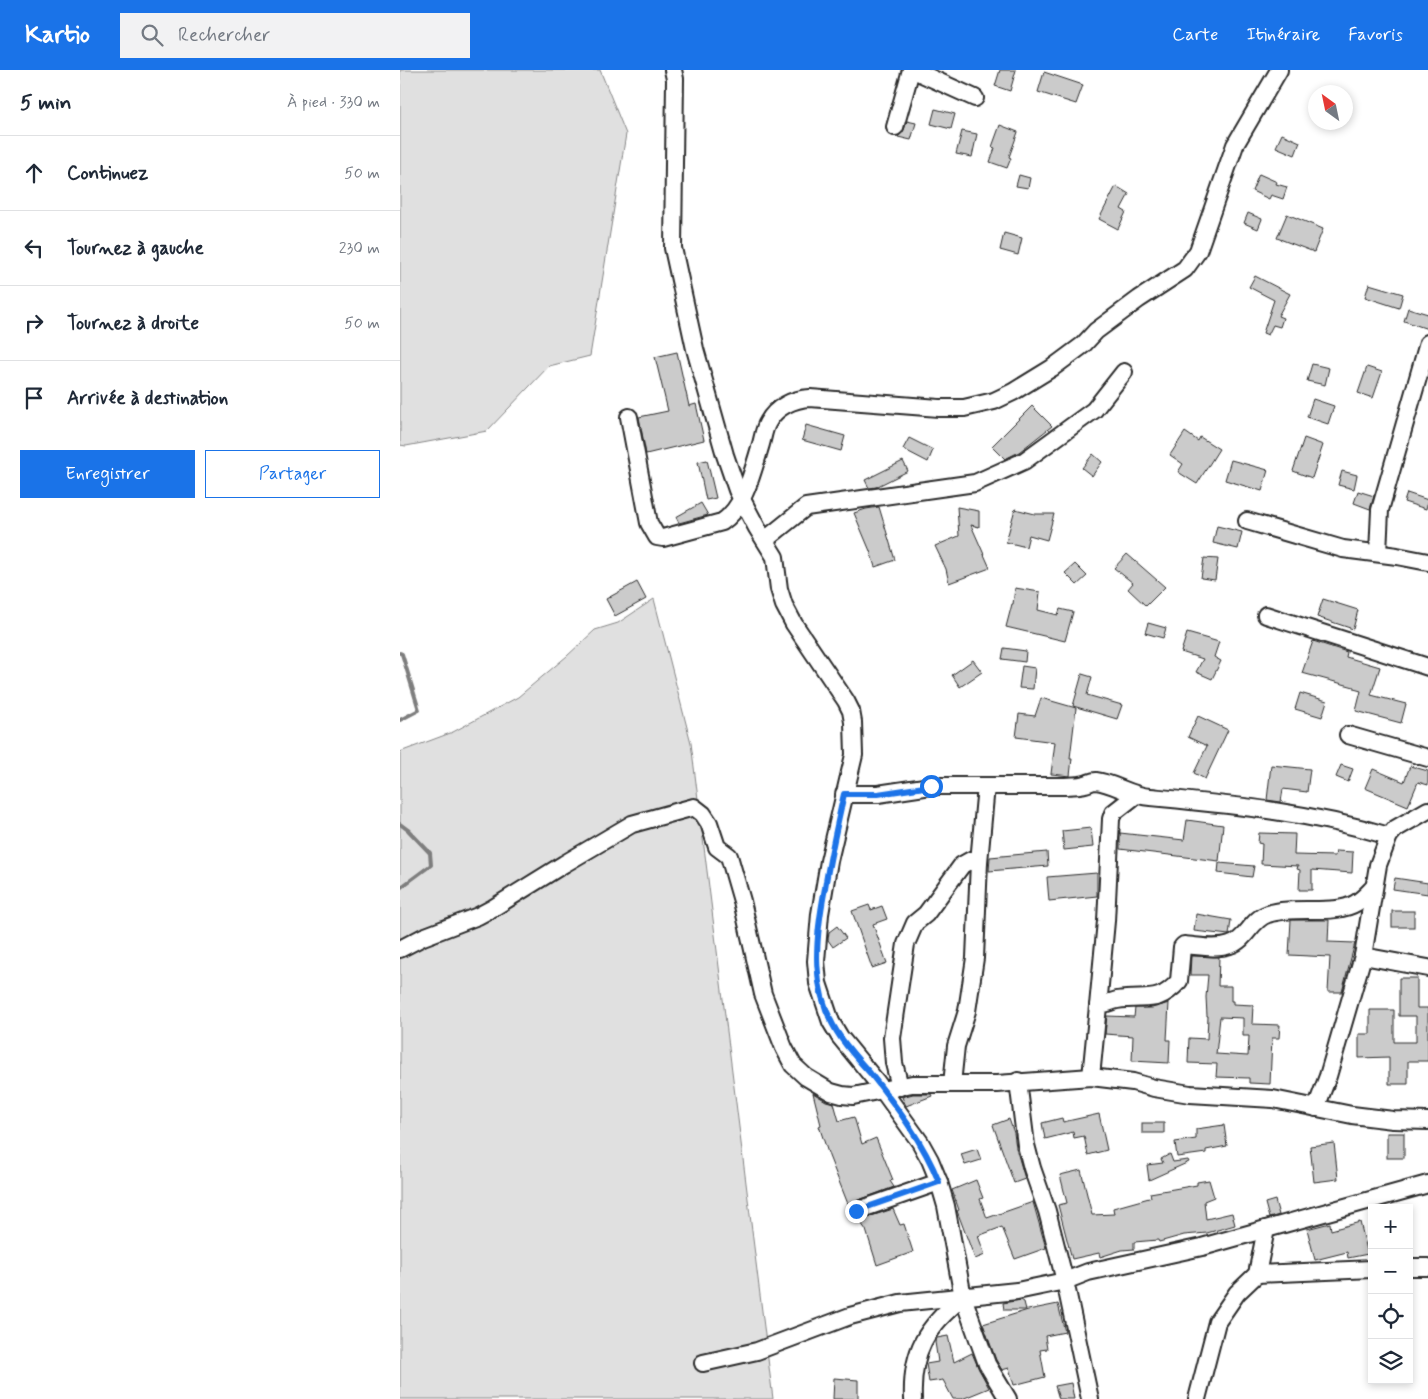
<!DOCTYPE html>
<html lang="fr">
<meta charset="utf-8">
<style>
body{margin:0;font-family:Mynerve,sans-serif;background:#f2f2f3;color:#1f2937}
.controls{position:absolute;right:15px;bottom:15px;display:grid;overflow:hidden;border-radius:0px;box-shadow:0 2px 8px #0003}
.controls button{width:45px;height:45px;display:grid;place-items:center;padding:0;border:0;border-bottom:1px solid #e0e1e3;background:#fff;color:#1f2937;font:25px sans-serif}
.compass{position:absolute;left:908px;top:15px;width:45px;height:45px;border-radius:50%;background:#fff;box-shadow:0 2px 8px #0003;rotate:327deg}
.stop{position:absolute;width:15px;height:15px;margin:-11px;border:4px solid #1a73e8;border-radius:50%;background:#fff}
.stop.end{background:#1a73e8;border-color:#fff;box-shadow:0 1px 5px #0008}
.list{margin:0;padding:0;list-style:none}
h2{display:flex;justify-content:space-between;align-items:center;height:65px;margin:0;padding:0 20px;font-size:21px}
h2 small{font-size:16px;font-weight:400;color:#747a83}
.list li{display:grid;grid-template-columns:32px 1fr auto;gap:15px;align-items:center;box-sizing:border-box;height:75px;padding:0 20px;border-top:1px solid #e0e1e3}
.list b{display:block;font-size:19px;white-space:nowrap}
.list em{font-size:16px;font-style:normal;color:#747a83}
.actions{display:flex;gap:10px;padding:15px 20px}
.actions a{flex:1;padding:11px 0;border:1px solid #1a73e8;border-radius:0px;text-align:center;font-size:18px;color:#1a73e8}
.actions .main{background:#1a73e8;color:#fff}
.icon{flex:none;width:28px;height:28px;fill:none;stroke:currentColor;stroke-width:2;stroke-linecap:round;stroke-linejoin:round}
.map{position:relative;flex:none;width:1028px;height:1329px;overflow:hidden}
header{display:flex;align-items:center;gap:30px;box-sizing:border-box;height:70px;padding:0 25px;background:#1a73e8;color:#fff}
header strong{font-size:24px}
nav{display:flex;gap:28px;margin-inline-start:auto;font-size:18px}
.search{width:350px;height:45px;background:#f2f2f3;display:flex;align-items:center;gap:12px;box-sizing:border-box;padding:0 18px;border-radius:0px;color:#747a83;font-size:19px}
main{display:flex}
aside{flex:1;background:#fff}
.map>svg:first-child{display:block}
.green{fill:#e0e0e0;stroke:#868686}
.lines{fill:none;stroke-linecap:round;stroke-linejoin:round}
.stream{stroke:#7e7e7e;stroke-width:4}
.building{fill:#cbcbcb;stroke:#2b2b2b;fill-rule:evenodd}
.minor-casing{stroke:#2b2b2b;stroke-width:20}
.minor{stroke:#fff;stroke-width:16}
.route{stroke:#1a73e8;stroke-width:6}
</style>
<header>
<strong>Kartio</strong>
<div class="search"><svg class="icon" aria-label="search" viewBox="0 0 24 24"><circle cx="10" cy="10" r="6"/><path d="M15 15l6 6"/></svg>Rechercher</div>
<nav><a>Carte</a><a>Itinéraire</a><a>Favoris</a></nav>
</header>
<main>
<aside>
<h2>5 min<small>À pied · 330 m</small></h2>
<ul class="list">
<li><svg class="icon" aria-label="ahead" viewBox="0 0 24 24"><path d="M12 20V5M6 11l6-6 6 6"/></svg><div><b>Continuez</b></div><em>50 m</em></li>
<li><svg class="icon" aria-label="left" viewBox="0 0 24 24"><path d="M17 20v-9H6M10 6l-5 5 5 5"/></svg><div><b>Tournez à gauche</b></div><em>230 m</em></li>
<li><svg class="icon" aria-label="right" viewBox="0 0 24 24"><path d="M7 20v-9h11M14 6l5 5-5 5"/></svg><div><b>Tournez à droite</b></div><em>50 m</em></li>
<li><svg class="icon" aria-label="arrive" viewBox="0 0 24 24"><path d="M6 21V4h12l-3 4 3 4H6"/></svg><div><b>Arrivée à destination</b></div></li>
</ul>
<div class="actions"><a class="main">Enregistrer</a><a>Partager</a></div>
</aside>
<div class="map">
<svg width="1028" height="1329" viewBox="0 0 1028 1329">
<rect width="100%" height="100%" fill="#fff"/>
<filter id="ink" filterUnits="userSpaceOnUse"><feTurbulence type="fractalNoise" baseFrequency=".02" numOctaves="2"/><feDisplacementMap in="SourceGraphic" scale="10" xChannelSelector="R" yChannelSelector="G"/><feConvolveMatrix kernelMatrix="1 2 1 2 8 2 1 2 1" color-interpolation-filters="sRGB"/></filter>
<g filter="url(#ink)">
<g class="green">
<path d="M0,0H200L226,64L190,286L149,296L87,361L6,376L0,375Z"/>
<path d="M254,529L291,673L373,1329H0V682L53,662L118,627L167,586L195,560L218,553Z"/>
</g>
<g class="lines">
<g class="stream">
<path d="M0,583L2,584L19,640L0,650"/>
<path d="M0,754L8,760L30,783L31,795L0,818"/>
</g>
</g>
<g class="building">
<path d="M600,0H616L610,21L595,16Z"/>
<path d="M644,2L683,15L676,34L638,22Z"/>
<path d="M535,39L555,44L551,59L531,54Z"/>
<path d="M507,51L516,53L511,70L498,67L504,60Z"/>
<path d="M600,55L618,62L609,87L611,88L607,98L590,92L595,78L592,77Z"/>
<path d="M562,61L577,64L572,87L556,84Z"/>
<path d="M882,64L900,72L895,85L876,77Z"/>
<path d="M859,104L877,112L876,114L887,117L883,129L871,125L869,129L852,121Z"/>
<path d="M619,105L630,108L628,118L616,116Z"/>
<path d="M716,116L729,124L721,139L726,142L718,159L699,149Z"/>
<path d="M848,143L862,149L858,159L844,153Z"/>
<path d="M887,144L923,159L914,182L877,168Z"/>
<path d="M604,163L622,168L618,185L600,180Z"/>
<path d="M855,206L890,224L878,246L883,248L880,257L873,255L868,265L863,263L874,230L849,217Z"/>
<path d="M969,214L1003,224L999,238L965,227Z"/>
<path d="M1008,238L1028,244V259L1004,251Z"/>
<path d="M277,282L289,336L296,334L304,370L246,384L239,347L268,341L255,287Z"/>
<path d="M912,294L929,298L925,315L907,311Z"/>
<path d="M967,297L982,302L973,328L958,323Z"/>
<path d="M913,329L934,336L928,354L907,347Z"/>
<path d="M632,336L652,356L619,382L605,389L592,376Z"/>
<path d="M406,355L445,366L441,381L402,370Z"/>
<path d="M785,362L798,371L800,367L819,379L797,414L778,402L783,394L770,385Z"/>
<path d="M509,368L533,380L528,392L503,379Z"/>
<path d="M904,368L923,375L912,408L893,401Z"/>
<path d="M693,384L702,392L692,406L682,398Z"/>
<path d="M307,390L316,428L306,430L298,392Z"/>
<path d="M831,390L868,400L862,421L825,410Z"/>
<path d="M503,391L508,401L476,417L469,418L465,410Z"/>
<path d="M942,401L957,405L954,419L938,415Z"/>
<path d="M958,421L974,426L970,439L954,433Z"/>
<path d="M1007,423L1028,430L1026,439L1004,432Z"/>
<path d="M301,433L308,445L279,453L276,447Z"/>
<path d="M479,437L495,490L475,497L470,481L454,443L466,439Z"/>
<path d="M557,437L579,441V457L571,455L590,498L549,513L546,499L535,476L559,466Z"/>
<path d="M615,439L635,444H654L647,470L629,465L626,477L606,472Z"/>
<path d="M817,456L842,462L838,479L813,473Z"/>
<path d="M727,484L765,517L746,536L728,519L733,513L714,498Z"/>
<path d="M804,488L818,489L815,510L801,508Z"/>
<path d="M675,494L687,506L677,515L665,503Z"/>
<path d="M237,512L246,529L215,546L206,529Z"/>
<path d="M615,518L640,522L638,540L658,545L660,539L673,542L665,571L606,557L612,534H613Z"/>
<path d="M923,529L958,540L953,559L917,547Z"/>
<path d="M748,553L766,558L763,568L745,563Z"/>
<path d="M787,563L819,572L814,587L821,591L812,609L796,602L803,589L781,582Z"/>
<path d="M913,571L947,582L946,587L980,597L971,625L1006,634L1001,653L956,641L961,621L954,619V617L902,603Z"/>
<path d="M604,578L626,581L625,592L602,589Z"/>
<path d="M573,590L582,602L560,617L552,605Z"/>
<path d="M622,596L635,598L633,619L619,618Z"/>
<path d="M682,604L692,607L687,625L722,635L717,649L673,636Z"/>
<path d="M900,623L927,631L922,647L895,639Z"/>
<path d="M641,628L676,638L670,688H672L670,706L651,704L655,672L616,667L619,644L635,646Z"/>
<path d="M798,646L828,660L805,709L794,703L807,676L788,667Z"/>
<path d="M871,695L910,699L907,722L883,719L881,732L867,730Z"/>
<path d="M941,695L953,699L948,712L936,707Z"/>
<path d="M1010,696L1028,701V715L1018,712L1008,736L965,718L973,699L1004,712Z"/>
<path d="M787,750L823,755L819,791L720,779V763L784,770Z"/>
<path d="M691,758L693,777L664,780L662,761Z"/>
<path d="M859,763L895,764L894,785L935,786L936,781L953,782L952,803L912,800V820H899L900,800L897,799L898,796L861,794L862,774L858,773Z"/>
<path d="M647,782L648,796L589,801L590,787Z"/>
<path d="M819,793L854,796L852,807L818,803Z"/>
<path d="M697,803V826L649,831L647,807Z"/>
<path d="M995,808L1028,813V824L993,819Z"/>
<path d="M469,835L471,840L482,836L487,849L473,854L487,893L472,898L452,841Z"/>
<rect x="992" y="841" width="22" height="16"/>
<path d="M796,844L831,850L829,865L794,861Z"/>
<path d="M891,850H929L928,872L955,873L942,922H928L930,887L889,885Z"/>
<path d="M437,856L446,868L433,877L428,870L429,862Z"/>
<path d="M791,886L819,887L818,916H831V931H833V934L853,935L852,954L880,955L879,968H872L870,1014L849,1013V1008L816,1007L817,994L788,993L789,968L807,969L808,946H807L806,927L808,905H790ZM820,947L843,948V966H849L848,986L816,984Z"/>
<path d="M999,908H1017V938H1028V991H1008V1014H989V987L959,988V964H970V940H994V972H1016V946H999Z"/>
<path d="M769,933L767,970H770L769,993L732,991L733,966L705,964L707,946L734,947L735,938H752Z"/>
<path d="M413,1023L426,1031L434,1033L439,1051L454,1047L462,1074L476,1068L493,1110L490,1111L494,1117L448,1134L429,1086L419,1056L421,1055Z"/>
<path d="M513,1024H531L532,1026L506,1036L502,1027Z"/>
<path d="M699,1044L707,1080L688,1085L684,1066L674,1068L673,1062L645,1069L642,1053L662,1048L663,1052Z"/>
<path d="M609,1049L614,1063L616,1078L625,1109L614,1113L593,1055Z"/>
<rect x="742" y="1053" width="22" height="10"/>
<path d="M824,1055L827,1076L806,1080V1083L777,1087L775,1072L796,1069V1059Z"/>
<rect x="987" y="1063" width="17" height="25"/>
<path d="M934,1073L938,1109L914,1112L910,1076Z"/>
<path d="M577,1079L581,1090L565,1095L561,1084Z"/>
<path d="M770,1084L773,1092L788,1090L789,1092L749,1110L747,1095L763,1093L761,1089Z"/>
<path d="M681,1100L692,1145L714,1144L713,1138L749,1128L751,1127L750,1123L797,1115V1112L809,1110L814,1127L804,1131L806,1149L832,1143L835,1155L807,1163L784,1165L759,1172L758,1170L734,1172V1179L722,1180L700,1187L699,1183L672,1189L658,1135L667,1133L660,1105Z"/>
<path d="M576,1110L583,1128L580,1129L587,1148L633,1132L646,1178L615,1189L602,1157L578,1166L585,1185L575,1189L557,1141L559,1140L552,1120Z"/>
<path d="M875,1130L879,1145L869,1148L865,1133Z"/>
<path d="M493,1139L500,1155L504,1154L513,1182L477,1195L466,1160L459,1150Z"/>
<path d="M960,1152L968,1184L948,1188L947,1182L915,1190L907,1159L930,1153L931,1160Z"/>
<path d="M621,1230L624,1232L626,1240H604L603,1233Z"/>
<path d="M658,1234L665,1262L645,1266L647,1279L640,1280L645,1307L614,1315L609,1298L602,1300L596,1290L583,1254L628,1240Z"/>
<path d="M548,1266L554,1292L572,1283L578,1297L589,1318L562,1329H553L543,1310L529,1312L526,1294L538,1292L535,1272L537,1268Z"/>
<path d="M434,1308L458,1310V1329H433Z"/>
<path d="M671,1313L674,1329H659L655,1316Z"/>
</g>
<g class="lines">
<defs>
<g id="minor">
<path d="M273,0L275,9L273,178L295,279L325,385L337,420L357,458L375,487L379,519L384,535L394,554L446,631L451,641L453,652L454,685L429,791L420,844L416,891L418,913L431,952L440,967L476,1011L520,1072L530,1090L539,1112L546,1136L563,1227L587,1294L608,1329"/>
<path d="M513,0L575,28"/>
<path d="M495,57L511,0"/>
<path d="M229,347L249,453L257,467L263,468L322,452C345,437 353,400 361,374C363,367 364,358 368,352C376,337 393,329 410,328L539,338H564L594,331L613,322L652,298L683,275L696,261L739,229L785,199L798,181L835,75L879,0"/>
<path d="M847,451L943,479L997,486L1028,492"/>
<path d="M365,470L406,437L575,413L624,391L694,340L724,302"/>
<path d="M978,483L980,440L1028,273"/>
<path d="M866,545L1028,597"/>
<path d="M948,665L1028,688"/>
<path d="M444,724H478L531,716H666C672,715 679,716 685,714C689,713 692,711 696,711C714,713 731,726 750,727C832,735 910,742 989,766"/>
<path d="M0,879L23,867L78,846L93,838L164,794L232,754L294,737L303,744L309,753L317,777L329,786L342,831L363,924L384,978L393,995L406,1007L431,1022L442,1025L453,1026L512,1014H597L691,1007L733,1012L754,1018L790,1024L873,1029L952,1045L993,1050L1028,1051"/>
<path d="M963,886L1028,898"/>
<path d="M698,936L706,851L711,749L713,743L736,725"/>
<path d="M691,1007L698,936C704,934 710,932 717,930C745,925 757,936 779,911L782,877L784,875C799,876 816,880 830,875C847,870 851,849 868,844C893,835 935,846 956,833C963,829 968,823 973,818"/>
<path d="M618,1011L626,1075L632,1098L647,1141L665,1211L690,1329"/>
<path d="M552,1014L556,976L567,941L575,888L579,792L586,716"/>
<path d="M500,1017L494,993L492,968L506,874L515,853L526,844L562,795L571,790L579,792"/>
<path d="M916,1038L928,1006L963,886L978,795L989,766L995,759L1028,740"/>
<path d="M456,1141L539,1112"/>
<path d="M1009,1197H1028"/>
<path d="M857,1204L972,1199"/>
<path d="M303,1293L357,1281L450,1246L500,1233L617,1221L665,1211L688,1202L802,1177L866,1159"/>
<path d="M513,1329C511,1281 526,1257 563,1227"/>
<path d="M797,1329L817,1252L837,1223L857,1204L866,1159L1028,1114"/>
</g>
</defs>
<use href="#minor" class="minor-casing"/>
<use href="#minor" class="minor"/>
</g>
</g>
<g class="lines" filter="url(#ink)">
<path class="route" d="M456,1141L539,1112C523,1072 497,1037 470,1003C460,992 450,981 441,968C409,922 415,870 425,818C430,786 437,755 444,724H478L531,716"/>
</g>
</svg>
<div class="controls">
<button>+</button>
<button>−</button>
<button><svg class="icon" aria-label="locate" viewBox="0 0 24 24"><circle cx="12" cy="12" r="6"/><path d="M12 2v4M12 18v4M2 12h4M18 12h4"/></svg></button>
<button><svg class="icon" aria-label="layers" viewBox="0 0 24 24"><path d="M12 4l9 5-9 5-9-5zM3 14l9 5 9-5"/></svg></button>
</div>
<svg class="compass" viewBox="-18 -18 36 36"><path d="M0-13l5 13h-10z" fill="#e53935"/><path d="M0 13l5-13h-10z" fill="#747a83"/></svg>
<div class="stop" style="left:531px;top:716px"></div>
<div class="stop end" style="left:456px;top:1141px"></div>
</div>
</main>
